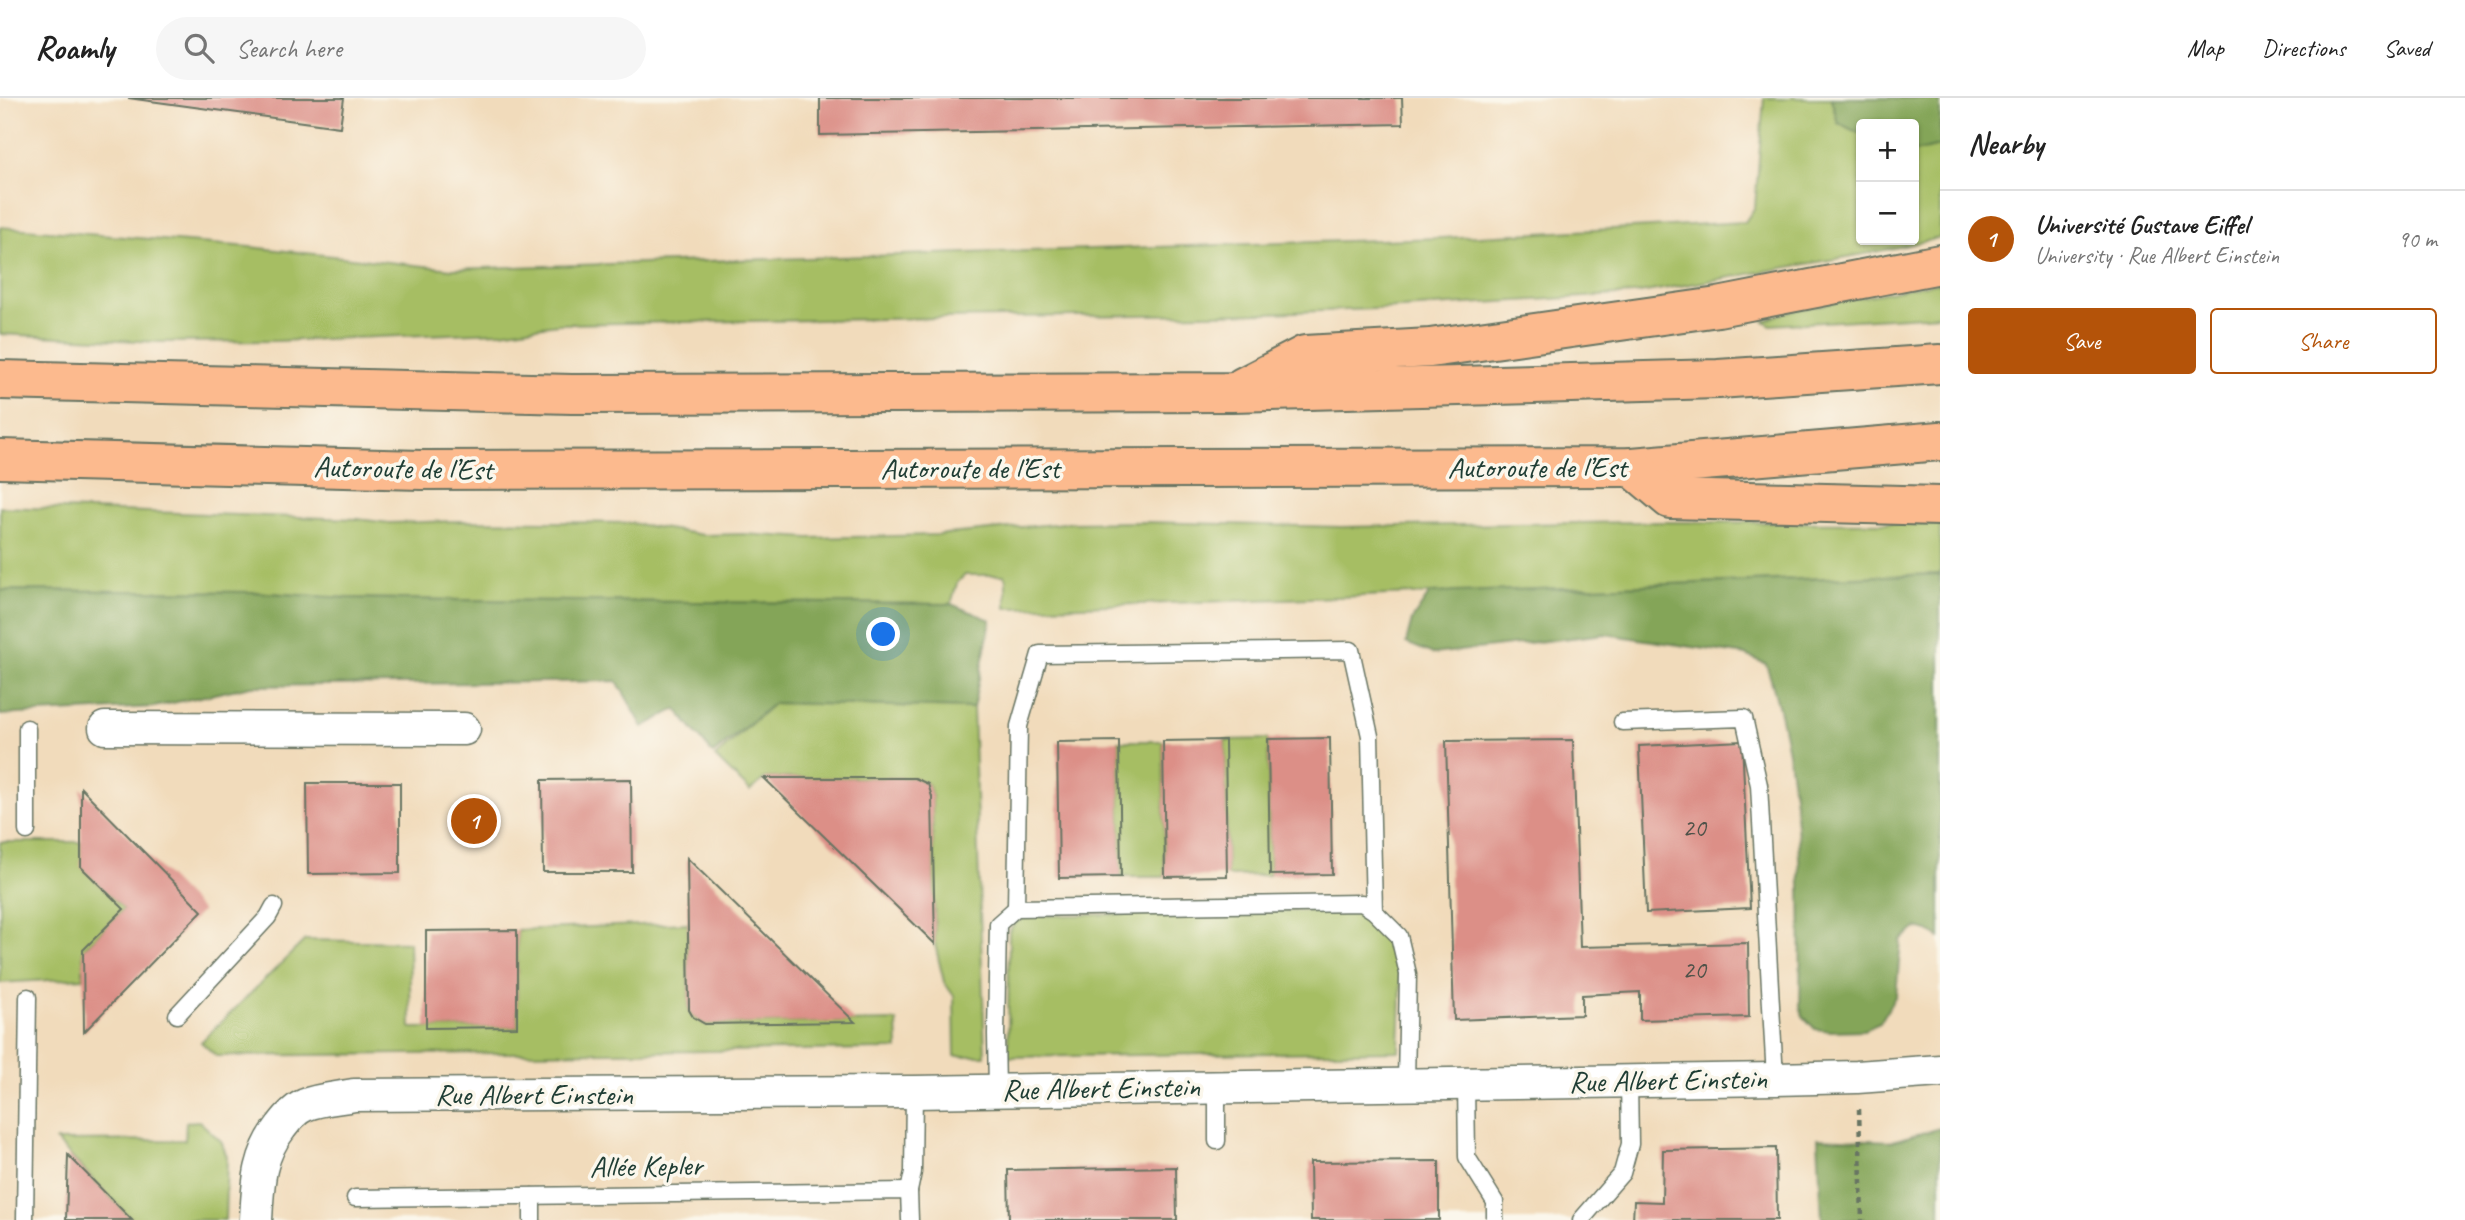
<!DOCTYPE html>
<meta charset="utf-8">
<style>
body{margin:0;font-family:Caveat,sans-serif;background:#f6f6f6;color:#222}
.controls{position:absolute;right:21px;top:21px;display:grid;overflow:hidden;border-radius:7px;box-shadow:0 2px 5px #0004}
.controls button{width:63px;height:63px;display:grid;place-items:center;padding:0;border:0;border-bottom:2px solid #e0e0e0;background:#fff;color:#222;font:35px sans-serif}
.you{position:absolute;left:884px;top:537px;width:24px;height:24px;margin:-18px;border:5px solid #fff;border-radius:50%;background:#1a73e8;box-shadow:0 0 0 10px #1a73e833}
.badge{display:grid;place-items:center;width:46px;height:46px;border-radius:50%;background:#b45309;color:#fff;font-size:23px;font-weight:700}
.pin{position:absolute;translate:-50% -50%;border:4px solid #fff;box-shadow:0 2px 7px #0006}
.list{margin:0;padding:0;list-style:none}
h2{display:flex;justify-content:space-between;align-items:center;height:91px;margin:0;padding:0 28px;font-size:30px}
h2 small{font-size:23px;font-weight:400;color:#767676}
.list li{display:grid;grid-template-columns:46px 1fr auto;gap:21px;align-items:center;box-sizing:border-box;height:98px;padding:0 28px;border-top:2px solid #e0e0e0}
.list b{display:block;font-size:26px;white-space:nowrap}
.list p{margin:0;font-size:23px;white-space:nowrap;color:#767676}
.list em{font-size:23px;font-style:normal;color:#767676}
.actions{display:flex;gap:14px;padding:21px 28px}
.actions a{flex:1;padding:16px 0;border:2px solid #b45309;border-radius:7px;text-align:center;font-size:24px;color:#b45309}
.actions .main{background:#b45309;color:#fff}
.icon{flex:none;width:38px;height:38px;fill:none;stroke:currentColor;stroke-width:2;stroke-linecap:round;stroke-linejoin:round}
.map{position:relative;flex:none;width:1940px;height:1122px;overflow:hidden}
header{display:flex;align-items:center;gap:42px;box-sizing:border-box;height:98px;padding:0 35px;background:#fff;border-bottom:2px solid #e0e0e0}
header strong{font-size:33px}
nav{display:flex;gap:38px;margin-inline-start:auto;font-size:24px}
.search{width:490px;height:63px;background:#f6f6f6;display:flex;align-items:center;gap:18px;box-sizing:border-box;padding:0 24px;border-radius:38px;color:#767676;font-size:26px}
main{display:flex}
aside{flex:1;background:#fff}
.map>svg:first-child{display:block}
.green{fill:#a6be63;stroke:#627e4c;stroke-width:2}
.forest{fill:#84a559;stroke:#527146;stroke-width:2}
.building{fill:#dc8f87}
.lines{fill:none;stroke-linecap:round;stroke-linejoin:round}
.service-casing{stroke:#687463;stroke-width:19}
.minor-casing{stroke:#687463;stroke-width:35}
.motorway-casing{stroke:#687463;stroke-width:42}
.path{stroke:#687463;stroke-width:4.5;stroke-dasharray:5 5;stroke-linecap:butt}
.service{stroke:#fff;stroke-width:16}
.minor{stroke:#fff;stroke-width:32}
.motorway{stroke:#fcba8e;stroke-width:38}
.labels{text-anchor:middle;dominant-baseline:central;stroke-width:7;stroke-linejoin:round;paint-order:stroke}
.number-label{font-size:26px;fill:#4e5249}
.street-label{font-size:30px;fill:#1f3d34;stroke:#fbf7ec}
</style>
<header>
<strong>Roamly</strong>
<div class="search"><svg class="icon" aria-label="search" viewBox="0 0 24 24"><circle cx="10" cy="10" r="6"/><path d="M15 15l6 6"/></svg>Search here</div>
<nav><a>Map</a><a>Directions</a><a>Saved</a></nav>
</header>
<main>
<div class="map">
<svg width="1940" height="1122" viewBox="0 0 1940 1122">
<rect width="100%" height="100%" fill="#fbf7ec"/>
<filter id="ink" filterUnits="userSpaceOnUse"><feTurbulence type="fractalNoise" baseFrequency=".0143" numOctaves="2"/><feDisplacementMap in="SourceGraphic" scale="14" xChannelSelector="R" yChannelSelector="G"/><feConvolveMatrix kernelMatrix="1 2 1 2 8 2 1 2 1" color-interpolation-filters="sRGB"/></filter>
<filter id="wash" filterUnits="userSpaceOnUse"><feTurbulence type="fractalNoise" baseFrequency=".00686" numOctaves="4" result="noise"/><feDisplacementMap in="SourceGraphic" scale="28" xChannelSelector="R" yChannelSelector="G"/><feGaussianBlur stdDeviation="1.57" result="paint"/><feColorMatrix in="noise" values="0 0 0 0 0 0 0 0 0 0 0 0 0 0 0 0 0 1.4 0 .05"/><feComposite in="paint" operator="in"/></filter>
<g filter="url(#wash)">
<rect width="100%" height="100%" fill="#f1dbbb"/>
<g class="green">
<path d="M1764,0H1831L1838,25L1861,36V142H1914V54L1940,48V140L1870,155L1634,196L1401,210L1267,215L558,226L500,234L277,243L158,244L0,236V129L250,149L452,171L1441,140L1745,124L1755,109Z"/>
<path d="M1940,184V217L1771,227L1764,223L1786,214Z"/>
<path d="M0,409L358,421L389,425L459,423L631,425L703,437L743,436L809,440L937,437L1065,425L1145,424L1341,429L1637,424L1919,425L1940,426V476C1629,486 1318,502 1006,510V482L1004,477H965L957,485L951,506L461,502L348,500L252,494L0,492Z"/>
<path d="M774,605L973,610L985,958H955L954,898L944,884L935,846L932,699L928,686L915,680H765L750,693L715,659Z"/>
<path d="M1268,641L1270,777L1227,778L1225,642Z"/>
<path d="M1119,643H1163L1165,779H1121Z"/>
<path d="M0,744H81L82,769L124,811L83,852V880L0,885Z"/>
<path d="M1344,812C1351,813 1360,814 1366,817C1412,840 1399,910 1399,953L1008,959L1009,833L1015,825L1027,818Z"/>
<path d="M688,825L689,912L693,919L705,926L897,923L898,951L216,958L201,944L305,842L409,844L411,930L517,929V832Z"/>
<path d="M199,1023L221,1043L227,1059L225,1122H132L56,1043L185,1042L186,1024Z"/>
</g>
<g class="forest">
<path d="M1831,0H1940V48L1914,54V26H1861V36L1838,25Z"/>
<path d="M1940,476V840L1929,833L1916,830L1901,842L1896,897L1880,925L1864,932L1831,933L1815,931L1803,918L1800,908C1802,793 1803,676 1766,566L1746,557L1605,536L1433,556L1406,545L1412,522L1430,495Z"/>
<path d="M0,492L252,494L348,500L461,502L951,506L991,522L973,610L774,605L713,656L676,611L643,629L617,583L251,588L154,609L0,617Z"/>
<path d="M1940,1030V1122H1822L1818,1040L1892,1043Z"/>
</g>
<g id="blocks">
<g class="building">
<path d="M128,0H344L340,29Z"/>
<path d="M820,0H1402L1403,26L820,37Z"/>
<path d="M1330,640L1332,776L1270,777L1268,641Z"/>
<path d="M1225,642L1227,778L1165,779L1163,643Z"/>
<path d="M1573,642L1580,849L1748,845L1749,919L1640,922V894L1582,897V917L1454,922L1446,643Z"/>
<path d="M1119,643L1121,779L1059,780L1057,644Z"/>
<path d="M1742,643L1750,810L1646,815L1639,648Z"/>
<path d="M764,680H915L928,686L932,699L935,846Z"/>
<path d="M631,681L632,774H543L542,682Z"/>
<path d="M307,685H400V775L308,776Z"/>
<path d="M81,690L202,813L84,934L83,852L124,811L81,769Z"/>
<path d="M687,760L855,924L705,926L693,919L689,912Z"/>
<path d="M517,832V929L426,930V833Z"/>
<path d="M1776,1050L1777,1122H1633L1634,1103L1662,1104L1663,1052Z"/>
<path d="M68,1057L132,1122H66Z"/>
<path d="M1439,1063V1122H1311L1310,1064Z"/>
<path d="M1176,1069L1177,1122H1009L1008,1072Z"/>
</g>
</g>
</g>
<g filter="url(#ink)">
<use href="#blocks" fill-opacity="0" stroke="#687463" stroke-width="2"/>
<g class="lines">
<defs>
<g id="service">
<path d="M1622,624L1744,620L1759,687L1775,981"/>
<path d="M27,630V733"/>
<path d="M1016,810L1019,628L1040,556L1351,552L1370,638L1374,813"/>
<path d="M177,917L268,819L274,808"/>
<path d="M1466,985L1467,1059L1495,1104V1122"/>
<path d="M1217,988V1043"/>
<path d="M997,992L996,936L998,826L1016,810L1362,805L1374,813L1399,838L1408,876L1406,986"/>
<path d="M909,1093L913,1074L914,994"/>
<path d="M532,1098V1122"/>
<path d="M355,1100L909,1093L910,1122"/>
<path d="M25,1122L28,899"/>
<path d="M1581,1122L1622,1075L1630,1046L1629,982"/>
</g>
<g id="minor">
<path d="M105,630L464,631"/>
<path d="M256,1122C258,1087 258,1058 281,1029C287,1021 295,1011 305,1007C319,1001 339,1000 354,997L914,994L1775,981L1857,979L1940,973"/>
</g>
<g id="motorway">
<path d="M0,282L572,296L1232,294L1718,281L1940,266"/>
<path d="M1243,289L1305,257L1430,250L1718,209L1940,166"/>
<path d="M0,361L422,372L1632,369L1940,343"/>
<path d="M1632,369L1670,401L1940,408"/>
</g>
</defs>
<use href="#service" class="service-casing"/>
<use href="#minor" class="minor-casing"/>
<use href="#motorway" class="motorway-casing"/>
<path class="path" d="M1859,1011L1862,1122"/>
<use href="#service" class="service"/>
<use href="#minor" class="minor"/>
<use href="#motorway" class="motorway"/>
</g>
</g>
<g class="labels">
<g class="number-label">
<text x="1694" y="729">20</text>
<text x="1694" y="871">20</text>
</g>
<g class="street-label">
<text x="1537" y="369">Autoroute de l’Est</text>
<text transform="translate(403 370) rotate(1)">Autoroute de l’Est</text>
<text x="970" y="370">Autoroute de l’Est</text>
<text transform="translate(1668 982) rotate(-1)">Rue Albert Einstein</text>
<text transform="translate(1101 990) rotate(-1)">Rue Albert Einstein</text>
<text x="534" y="996">Rue Albert Einstein</text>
<text transform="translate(646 1068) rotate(-1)">Allée Kepler</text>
</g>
</g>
</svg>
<div class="controls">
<button>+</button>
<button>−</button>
</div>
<div class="you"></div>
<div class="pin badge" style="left:474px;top:723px">1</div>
</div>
<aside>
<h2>Nearby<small></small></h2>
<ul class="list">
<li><span class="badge">1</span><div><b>Université Gustave Eiffel</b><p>University · Rue Albert Einstein</p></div><em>90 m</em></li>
</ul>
<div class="actions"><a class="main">Save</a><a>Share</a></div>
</aside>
</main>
